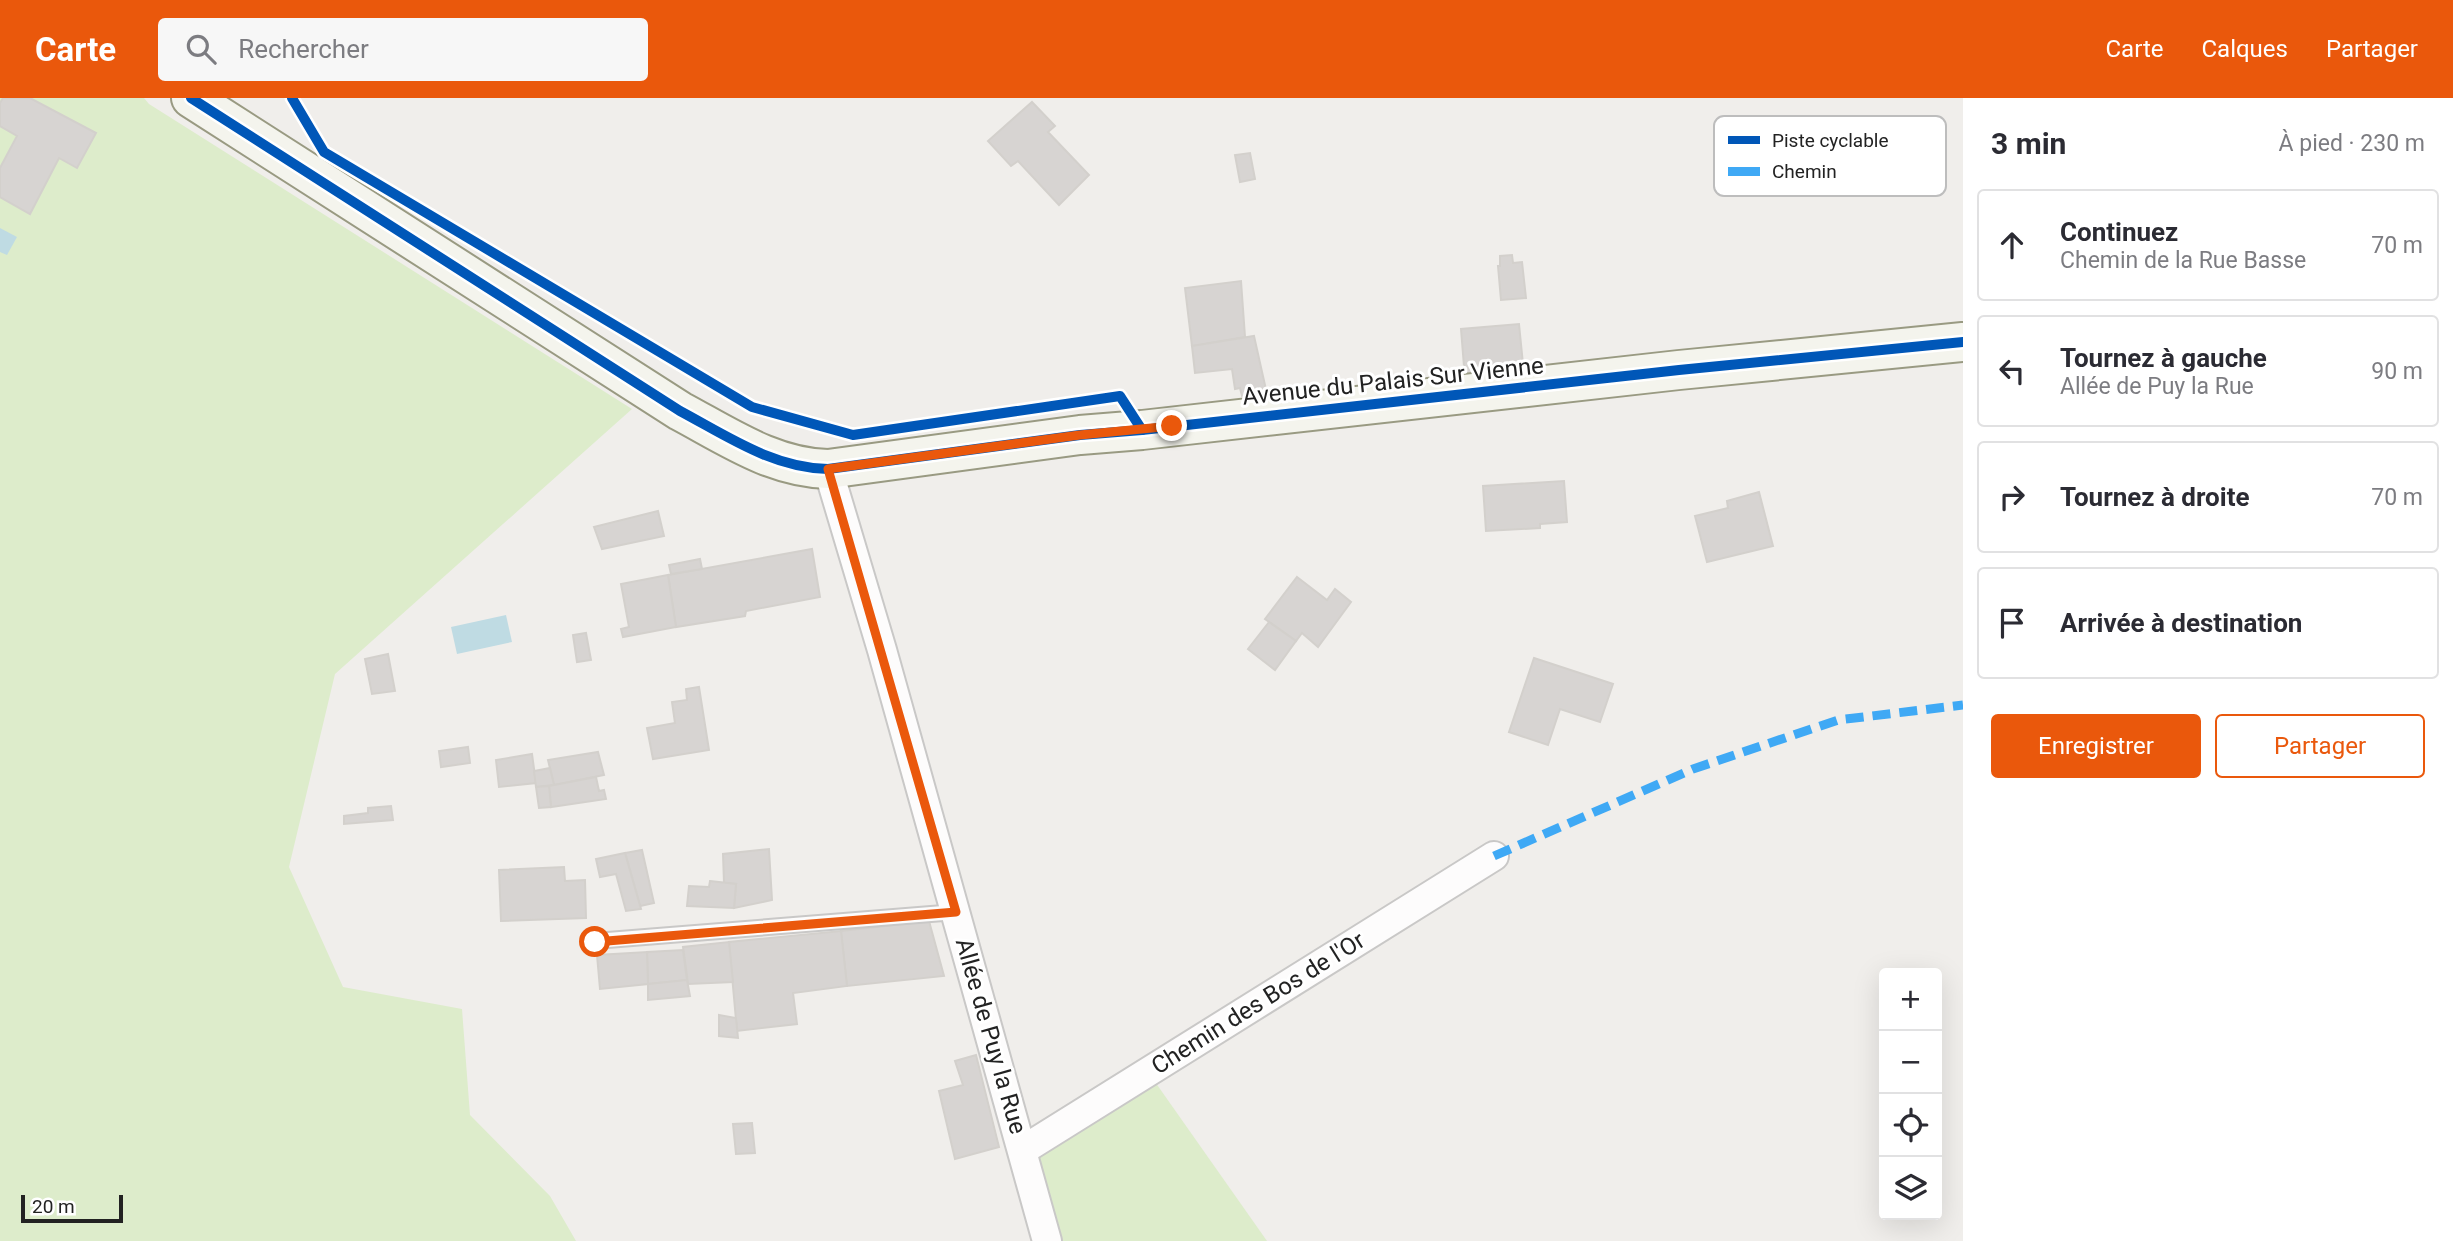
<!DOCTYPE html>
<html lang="fr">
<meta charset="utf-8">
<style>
body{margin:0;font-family:Roboto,sans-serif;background:#f7f7f7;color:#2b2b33}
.controls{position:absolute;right:21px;bottom:21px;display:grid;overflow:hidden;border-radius:7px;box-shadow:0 7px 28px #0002}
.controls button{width:63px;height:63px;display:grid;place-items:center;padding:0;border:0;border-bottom:2px solid #e1e1e2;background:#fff;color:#2b2b33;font:35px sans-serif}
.scale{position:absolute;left:21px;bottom:18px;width:102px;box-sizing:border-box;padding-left:7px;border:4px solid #222;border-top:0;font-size:19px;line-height:24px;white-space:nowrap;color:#222;-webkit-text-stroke:5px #fff;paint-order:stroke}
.stop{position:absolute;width:21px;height:21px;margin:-16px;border:5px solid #ea580c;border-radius:50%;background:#fff}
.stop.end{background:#ea580c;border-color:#fff;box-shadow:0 2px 7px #0008}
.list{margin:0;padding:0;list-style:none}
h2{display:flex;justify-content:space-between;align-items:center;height:91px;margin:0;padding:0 28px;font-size:30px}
h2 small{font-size:23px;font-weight:400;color:#7c7c81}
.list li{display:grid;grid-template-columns:46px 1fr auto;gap:21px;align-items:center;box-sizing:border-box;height:112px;margin:0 14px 14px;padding:0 14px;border:2px solid #e1e1e2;border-radius:7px}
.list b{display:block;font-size:26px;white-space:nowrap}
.list p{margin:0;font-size:23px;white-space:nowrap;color:#7c7c81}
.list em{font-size:23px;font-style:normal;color:#7c7c81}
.actions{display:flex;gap:14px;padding:21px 28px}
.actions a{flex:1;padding:16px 0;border:2px solid #ea580c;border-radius:7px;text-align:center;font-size:24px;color:#ea580c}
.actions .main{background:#ea580c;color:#fff}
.icon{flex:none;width:38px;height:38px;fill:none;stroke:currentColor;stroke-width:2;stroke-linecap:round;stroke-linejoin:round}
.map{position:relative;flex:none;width:1963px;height:1143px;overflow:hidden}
header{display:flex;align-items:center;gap:42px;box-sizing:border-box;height:98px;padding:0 35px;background:#ea580c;color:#fff}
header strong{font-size:33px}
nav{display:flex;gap:38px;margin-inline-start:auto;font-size:24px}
.search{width:490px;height:63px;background:#f7f7f7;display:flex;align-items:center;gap:18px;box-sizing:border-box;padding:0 24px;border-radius:7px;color:#7c7c81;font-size:26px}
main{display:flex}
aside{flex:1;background:#fff}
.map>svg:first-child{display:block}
.grass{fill:#ddeccb}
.water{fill:#bfdbe3}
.building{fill:#d7d4d2;stroke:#d3d0cc;stroke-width:2}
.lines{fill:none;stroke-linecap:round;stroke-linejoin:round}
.lane-casing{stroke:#c9c8c7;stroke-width:18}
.street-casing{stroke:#c9c8c7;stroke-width:32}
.secondary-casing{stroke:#999a82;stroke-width:42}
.lane{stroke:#fdfcfc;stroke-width:14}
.street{stroke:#fdfcfc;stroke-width:28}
.secondary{stroke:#f4f4ed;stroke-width:38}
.quiet{stroke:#3fa9f5;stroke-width:9;stroke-dasharray:18 9;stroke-linecap:butt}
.cycleway-casing{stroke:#fff;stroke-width:15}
.cycleway{stroke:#0057b8;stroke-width:10}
.route{stroke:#ea580c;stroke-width:9}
.labels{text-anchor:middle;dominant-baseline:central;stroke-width:6;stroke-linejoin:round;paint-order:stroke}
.street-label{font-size:24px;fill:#222;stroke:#fff}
.key{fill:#fff;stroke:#bdbdbd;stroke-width:2}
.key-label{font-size:19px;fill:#222}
</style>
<header>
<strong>Carte</strong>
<div class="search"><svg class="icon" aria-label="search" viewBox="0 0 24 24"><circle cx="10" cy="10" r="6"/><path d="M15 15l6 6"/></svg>Rechercher</div>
<nav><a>Carte</a><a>Calques</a><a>Partager</a></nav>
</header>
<main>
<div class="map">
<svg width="1963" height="1143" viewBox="0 0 1963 1143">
<rect width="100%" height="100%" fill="#f0eeeb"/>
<g class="grass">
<path d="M0,0H144L149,6L632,311L335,576L289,769L343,889L462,911L470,1017L550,1098L576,1143H0Z"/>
<path d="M1153,981L1267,1143H1059L1038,1073V1056Z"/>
</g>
<g class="water">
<path d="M0,130L17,139L7,157L0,154Z"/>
<path d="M506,517L512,544L457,556L451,529Z"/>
</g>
<g class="building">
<path d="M3,0H30L96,35L77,70L59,60L30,116L0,99V70L17,38L0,28V5Z"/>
<path d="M1032,4L1055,28L1048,34L1089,77L1059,107L1018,63L1011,68L988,43Z"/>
<path d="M1250,55L1255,81L1240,84L1235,57Z"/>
<path d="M1512,157L1513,165L1522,164L1526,200L1501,202L1498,168H1500V158Z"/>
<path d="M1241,183L1245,239L1192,248L1185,190Z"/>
<path d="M1519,226L1524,276L1465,281L1461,231Z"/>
<path d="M1254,238L1267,296L1242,298L1240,290L1235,291L1232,271L1195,275L1192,248Z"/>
<path d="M1564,383L1567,424L1540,426V430L1486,433L1483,388Z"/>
<path d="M1759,394L1773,448L1707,464L1695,418L1728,410L1727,403Z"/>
<path d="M658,413L664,438L602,451L594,429Z"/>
<path d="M812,451L820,499L746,513L745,518L676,529L668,477Z"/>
<path d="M700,461L702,471L671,476L669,467Z"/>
<path d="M668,477L676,529L623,539L621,531L629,529L621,486Z"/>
<path d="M1297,479L1327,502L1335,491L1351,504L1318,549L1302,535L1296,543L1265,521Z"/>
<path d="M1269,524L1296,543L1275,572L1248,551Z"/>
<path d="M586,535L591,562L577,564L573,537Z"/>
<path d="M388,556L395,593L372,596L365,561Z"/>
<path d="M1534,560L1613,586L1600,624L1560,611L1548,647L1509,634Z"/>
<path d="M699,589L709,652L653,661L647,630L675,625L672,604L687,602L686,591Z"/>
<path d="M468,649L470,665L441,669L439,653Z"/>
<path d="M598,654L604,677L554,687L548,662Z"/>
<path d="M532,656L536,685L499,689L496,662Z"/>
<path d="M550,670L554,687L536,689L534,673Z"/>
<path d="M596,679L599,693L604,692L606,701L551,709L549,688Z"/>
<path d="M549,688L551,709L539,710L536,689Z"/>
<path d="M391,708L393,722L344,726V718L368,715V710Z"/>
<path d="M769,751L772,802L734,810L736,786L724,785L723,756Z"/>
<path d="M642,752L654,805L640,808L625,755Z"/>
<path d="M625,755L641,811L626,813L616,776L600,779L596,761Z"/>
<path d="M564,769L565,783L585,782L586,820L501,823L499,772Z"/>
<path d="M710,783L736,786L734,810L687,808L689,788L709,789Z"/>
<path d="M929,823L944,878L847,888L841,833Z"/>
<path d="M841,833L847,888L793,895L797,926L737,933L729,844Z"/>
<path d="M729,844L733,884L688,886L683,849Z"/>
<path d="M683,852L687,882L648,886L647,854Z"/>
<path d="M647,854L648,886L600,891L597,857Z"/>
<path d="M687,882L690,898L648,902V886Z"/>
<path d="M719,917L736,920L738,940L719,938Z"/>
<path d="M976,957L999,1049L955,1061L939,993L963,987L955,963Z"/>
<path d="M752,1025L755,1055L736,1056L733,1026Z"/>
</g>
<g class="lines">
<defs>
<path id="lane" d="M595,843L956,814"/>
<g id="street">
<path d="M828,371L882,552L1047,1143"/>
<path d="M1023,1052L1494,758"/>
</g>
<path id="secondary" d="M191,0L680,313C727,338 773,370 828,371L1080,337L1142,332L1679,272L1963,244"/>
</defs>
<use href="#lane" class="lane-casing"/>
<use href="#street" class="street-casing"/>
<use href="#secondary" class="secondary-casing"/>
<use href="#lane" class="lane"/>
<use href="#street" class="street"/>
<use href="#secondary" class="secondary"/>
<path class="quiet" d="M1494,758L1693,671L1838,622L1963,607"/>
<defs>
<g id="cycleway">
<path d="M191,0L680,313C727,338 773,370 828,371L1080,337L1142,332L1679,272L1963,244"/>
<path d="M292,0L324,54L752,309L853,337L1120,298L1142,332"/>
</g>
</defs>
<use href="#cycleway" class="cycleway-casing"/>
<use href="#cycleway" class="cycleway"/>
</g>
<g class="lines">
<path class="route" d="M595,844L956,814L828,371L1080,337L1172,328"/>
</g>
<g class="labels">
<g class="street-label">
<text transform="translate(1393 283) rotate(-6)">Avenue du Palais Sur Vienne</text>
<text transform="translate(1258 905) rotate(-32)">Chemin des Bos de l'Or</text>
<text transform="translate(991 938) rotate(74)">Allée de Puy la Rue</text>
</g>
</g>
<rect x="1714" y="18" width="232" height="80" rx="10" class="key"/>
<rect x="1728" y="38" width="32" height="8" fill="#0057b8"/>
<rect x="1728" y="69" width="32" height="9" fill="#3fa9f5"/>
<g class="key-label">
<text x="1772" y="49">Piste cyclable</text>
<text x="1772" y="80">Chemin</text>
</g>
</svg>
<div class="controls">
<button>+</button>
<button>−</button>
<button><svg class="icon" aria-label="locate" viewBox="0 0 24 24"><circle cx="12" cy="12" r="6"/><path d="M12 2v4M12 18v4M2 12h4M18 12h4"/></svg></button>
<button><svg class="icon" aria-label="layers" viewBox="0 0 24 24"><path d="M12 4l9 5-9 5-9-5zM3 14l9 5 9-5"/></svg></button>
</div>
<div class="scale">20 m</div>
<div class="stop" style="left:595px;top:844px"></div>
<div class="stop end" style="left:1172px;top:328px"></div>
</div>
<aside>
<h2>3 min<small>À pied · 230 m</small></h2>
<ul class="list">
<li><svg class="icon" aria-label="ahead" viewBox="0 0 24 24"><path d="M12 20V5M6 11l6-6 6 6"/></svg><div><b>Continuez</b><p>Chemin de la Rue Basse</p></div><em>70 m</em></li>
<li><svg class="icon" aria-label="left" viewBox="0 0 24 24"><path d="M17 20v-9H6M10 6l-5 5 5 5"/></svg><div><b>Tournez à gauche</b><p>Allée de Puy la Rue</p></div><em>90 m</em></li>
<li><svg class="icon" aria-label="right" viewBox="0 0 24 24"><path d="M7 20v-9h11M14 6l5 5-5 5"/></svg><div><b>Tournez à droite</b></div><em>70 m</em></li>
<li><svg class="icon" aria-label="arrive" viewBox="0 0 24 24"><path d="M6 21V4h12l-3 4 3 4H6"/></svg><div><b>Arrivée à destination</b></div></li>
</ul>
<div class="actions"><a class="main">Enregistrer</a><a>Partager</a></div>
</aside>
</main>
